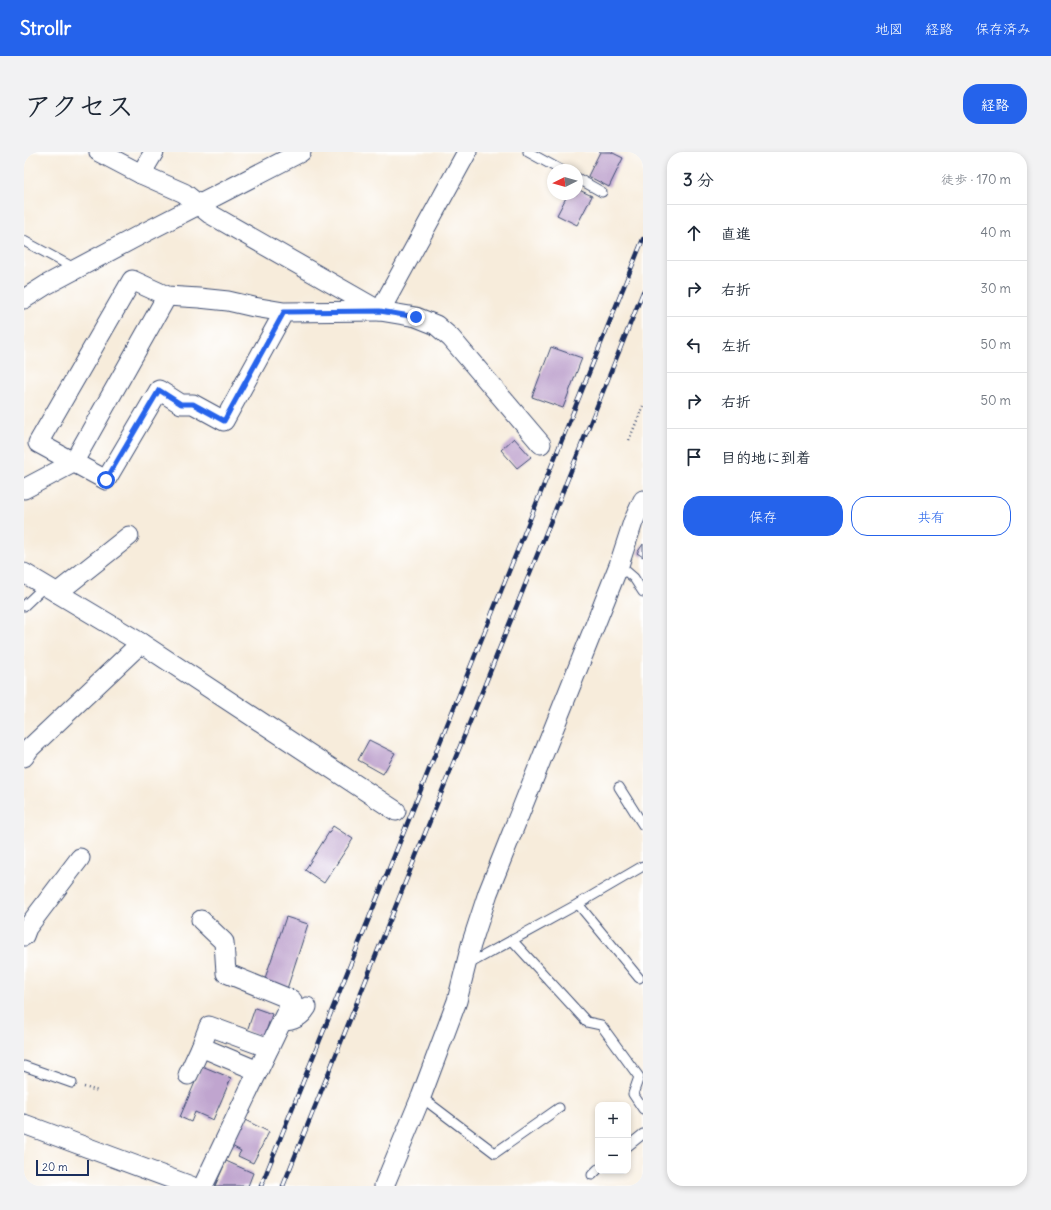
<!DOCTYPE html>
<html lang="ja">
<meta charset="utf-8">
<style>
body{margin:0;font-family:Delius,"Klee One",sans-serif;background:#f2f2f3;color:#1f2937}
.controls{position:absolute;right:12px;bottom:12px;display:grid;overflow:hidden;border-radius:8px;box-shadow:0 2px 6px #0003}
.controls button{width:36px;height:36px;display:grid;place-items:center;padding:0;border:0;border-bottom:1px solid #e0e1e3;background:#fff;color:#1f2937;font:20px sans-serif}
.compass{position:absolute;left:523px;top:12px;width:36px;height:36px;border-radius:50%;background:#fff;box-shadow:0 2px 6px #0003;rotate:265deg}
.scale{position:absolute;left:12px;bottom:10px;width:53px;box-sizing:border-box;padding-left:4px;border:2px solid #1b2f5e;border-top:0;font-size:11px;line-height:14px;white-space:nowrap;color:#1b2f5e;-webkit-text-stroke:3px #fff;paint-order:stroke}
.stop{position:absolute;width:12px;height:12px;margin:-9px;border:3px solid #2563eb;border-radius:50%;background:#fff}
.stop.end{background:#2563eb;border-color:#fff;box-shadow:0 1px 4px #0008}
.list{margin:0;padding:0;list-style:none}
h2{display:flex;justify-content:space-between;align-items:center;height:52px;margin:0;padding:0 16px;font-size:17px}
h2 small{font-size:13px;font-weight:400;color:#747a83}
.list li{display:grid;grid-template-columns:26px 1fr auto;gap:12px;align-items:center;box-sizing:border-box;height:56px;padding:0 16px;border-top:1px solid #e0e1e3}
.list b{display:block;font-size:15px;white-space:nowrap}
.list em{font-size:13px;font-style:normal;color:#747a83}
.actions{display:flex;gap:8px;padding:12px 16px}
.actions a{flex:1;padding:9px 0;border:1px solid #2563eb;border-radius:16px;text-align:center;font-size:14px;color:#2563eb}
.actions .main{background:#2563eb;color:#fff}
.icon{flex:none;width:22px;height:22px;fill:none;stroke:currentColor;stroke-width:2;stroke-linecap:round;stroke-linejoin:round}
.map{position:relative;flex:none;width:619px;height:1034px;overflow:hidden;border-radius:16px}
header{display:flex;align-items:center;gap:24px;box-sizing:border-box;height:56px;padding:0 20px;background:#2563eb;color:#fff}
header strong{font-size:19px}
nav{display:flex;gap:22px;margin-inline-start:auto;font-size:14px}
.intro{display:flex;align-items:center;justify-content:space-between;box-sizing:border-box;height:96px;padding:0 24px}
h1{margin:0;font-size:28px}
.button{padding:10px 18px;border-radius:16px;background:#2563eb;color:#fff;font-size:14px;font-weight:700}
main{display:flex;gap:24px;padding:0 24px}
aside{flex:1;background:#fff;border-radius:16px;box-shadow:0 2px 6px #0003}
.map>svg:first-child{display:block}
.building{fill:#c0a5cf}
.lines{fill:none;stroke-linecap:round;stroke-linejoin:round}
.lane-casing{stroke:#3c4b71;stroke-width:11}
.street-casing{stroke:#3c4b71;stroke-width:21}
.path{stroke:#3c4b71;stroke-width:2.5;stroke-dasharray:1 3;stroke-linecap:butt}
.lane{stroke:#fff;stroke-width:9}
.street{stroke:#fff;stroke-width:19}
.rail-casing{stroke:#1b2f5e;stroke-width:4.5}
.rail{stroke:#fff;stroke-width:3;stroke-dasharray:9;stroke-linecap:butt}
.route{stroke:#2563eb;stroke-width:5}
</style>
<header>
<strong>Strollr</strong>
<nav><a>地図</a><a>経路</a><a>保存済み</a></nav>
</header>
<div class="intro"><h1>アクセス</h1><a class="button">経路</a></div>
<main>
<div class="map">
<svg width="619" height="1034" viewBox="0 0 619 1034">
<rect width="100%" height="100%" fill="#fff"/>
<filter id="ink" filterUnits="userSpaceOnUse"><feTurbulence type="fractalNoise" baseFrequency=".025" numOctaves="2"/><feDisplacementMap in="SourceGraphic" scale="8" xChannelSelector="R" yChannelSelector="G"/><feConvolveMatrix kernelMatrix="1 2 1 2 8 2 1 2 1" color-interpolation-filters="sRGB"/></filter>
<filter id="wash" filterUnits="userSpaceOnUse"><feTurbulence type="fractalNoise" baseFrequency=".012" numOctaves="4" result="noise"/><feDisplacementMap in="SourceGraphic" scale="16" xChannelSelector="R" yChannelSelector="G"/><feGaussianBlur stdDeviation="0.9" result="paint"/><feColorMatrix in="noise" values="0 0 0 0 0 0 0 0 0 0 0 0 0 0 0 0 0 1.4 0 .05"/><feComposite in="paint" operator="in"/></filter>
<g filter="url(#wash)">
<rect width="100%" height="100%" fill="#f7ecdb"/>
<g id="blocks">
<g class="building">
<path d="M576,0H587L599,6L585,35L564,24Z"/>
<path d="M553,37L568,44L553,73L533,63L544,42H553Z"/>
<path d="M527,195L558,206L539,256L508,245Z"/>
<path d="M490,286L507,305L493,316L477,298Z"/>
<path d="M619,392V405L613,401Z"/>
<path d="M345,588L371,601L359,622L334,608Z"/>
<path d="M309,674L329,687L300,731L281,718Z"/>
<path d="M262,765L284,772L262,840L239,832Z"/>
<path d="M231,856L248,862L240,885L223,879Z"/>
<path d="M178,914L207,926L189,968L171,960L167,970L156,965Z"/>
<path d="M219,967L245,980L229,1011L214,1004L217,999L206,993Z"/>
<path d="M202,1009L229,1021L224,1034H191Z"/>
</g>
</g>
</g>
<g filter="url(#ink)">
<use href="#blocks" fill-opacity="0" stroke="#3c4b71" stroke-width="1"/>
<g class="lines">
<defs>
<g id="lane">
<path d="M504,0L537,18"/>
<path d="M553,26L578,40"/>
<path d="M0,89L52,117"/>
<path d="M595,413L610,426L619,440"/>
<path d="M0,454L21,434"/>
<path d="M595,635L619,673"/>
<path d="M554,752L619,714"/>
<path d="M488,788L563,870L577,873L615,925L609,942L619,957"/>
<path d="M443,813L554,752L615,826"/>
<path d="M0,914L48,931"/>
<path d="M397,945L471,1001L535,956"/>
<path d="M604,994L619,982"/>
<path d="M568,1023L574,1017"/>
</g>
<g id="street">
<path d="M75,0L117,22L160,41L186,62L356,159L392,165L412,173L427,186L517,292"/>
<path d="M117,22L130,0"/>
<path d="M0,147L22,133L114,84L277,0"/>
<path d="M260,160L200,269L169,252H157L135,238L82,328L14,291L108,128L143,144L175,146L204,149L230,155L260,160L356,159L443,0"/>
<path d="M0,337L49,311L143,144"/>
<path d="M0,421L117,491L372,659"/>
<path d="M33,441L105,384"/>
<path d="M0,605L6,596L117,491"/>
<path d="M177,768L200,790L202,821L268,848L179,1034"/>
<path d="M0,784L3,776L56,706"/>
<path d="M258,869C269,869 277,865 283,855"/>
<path d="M234,919L177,895L185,874L245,896"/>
<path d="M164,923L177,895"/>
<path d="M0,972L167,1034"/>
<path d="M360,1034L397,945L433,849L447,793L464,741L595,413L609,370L619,348"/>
</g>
</defs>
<use href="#lane" class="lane-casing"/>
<use href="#street" class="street-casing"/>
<g class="path">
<path d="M605,288L619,254"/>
<path d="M60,935L74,939"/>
</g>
<use href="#lane" class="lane"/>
<use href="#street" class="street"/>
<defs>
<g id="rail">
<path d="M237,1034L619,87"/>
<path d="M259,1034L619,140"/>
</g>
</defs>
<use href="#rail" class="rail-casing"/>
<use href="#rail" class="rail"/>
</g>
</g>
<g class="lines" filter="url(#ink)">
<path class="route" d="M82,328L135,238L157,252H169L200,269L260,160L356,159L392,165"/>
</g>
</svg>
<div class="controls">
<button>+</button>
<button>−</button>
</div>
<svg class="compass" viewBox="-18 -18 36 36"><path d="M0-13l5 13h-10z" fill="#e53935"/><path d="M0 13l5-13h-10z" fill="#747a83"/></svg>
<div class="scale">20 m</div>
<div class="stop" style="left:82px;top:328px"></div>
<div class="stop end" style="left:392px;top:165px"></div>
</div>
<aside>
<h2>3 分<small>徒歩 · 170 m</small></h2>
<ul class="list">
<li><svg class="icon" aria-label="ahead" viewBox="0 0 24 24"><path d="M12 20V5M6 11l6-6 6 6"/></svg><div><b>直進</b></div><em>40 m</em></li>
<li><svg class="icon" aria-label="right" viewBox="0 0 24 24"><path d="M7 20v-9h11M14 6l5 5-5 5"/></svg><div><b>右折</b></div><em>30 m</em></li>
<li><svg class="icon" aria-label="left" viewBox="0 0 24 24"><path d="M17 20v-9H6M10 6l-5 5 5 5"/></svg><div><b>左折</b></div><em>50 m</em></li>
<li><svg class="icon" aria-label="right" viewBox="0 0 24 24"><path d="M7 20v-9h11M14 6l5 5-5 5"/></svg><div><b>右折</b></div><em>50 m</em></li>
<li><svg class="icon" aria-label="arrive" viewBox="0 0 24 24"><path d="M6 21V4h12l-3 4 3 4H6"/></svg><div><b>目的地に到着</b></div></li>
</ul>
<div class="actions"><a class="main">保存</a><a>共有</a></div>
</aside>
</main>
